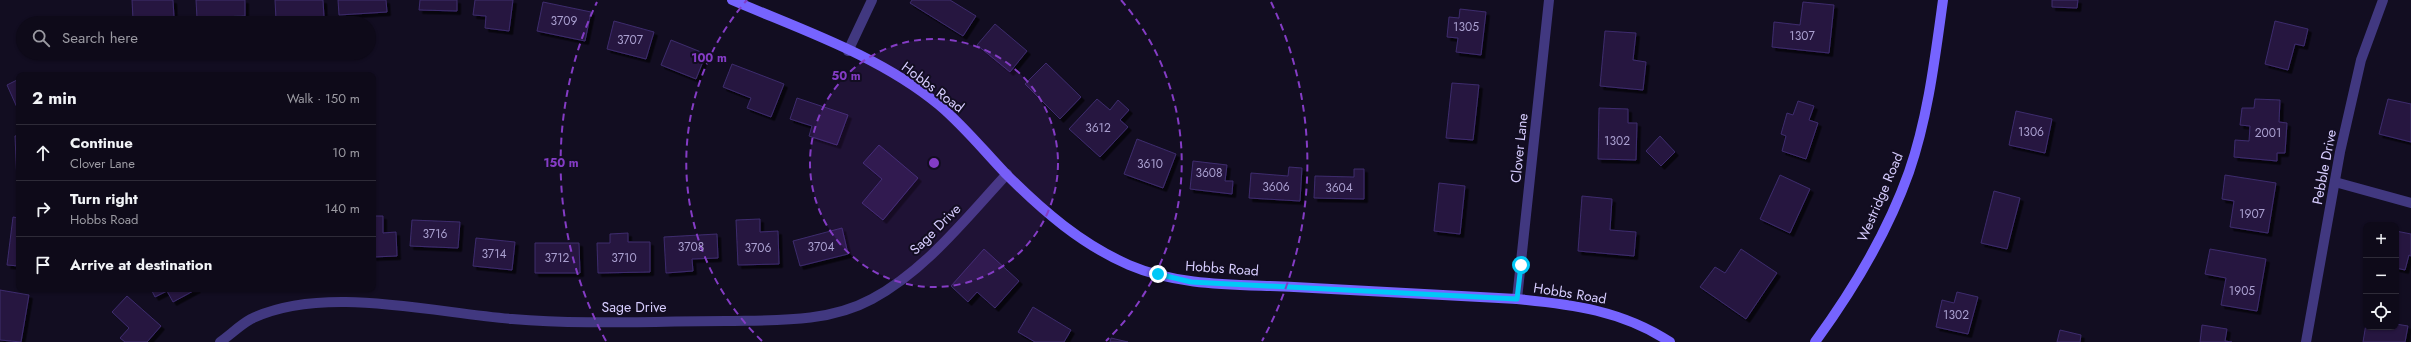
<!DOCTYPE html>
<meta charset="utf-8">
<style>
body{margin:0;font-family:Jost,sans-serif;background:#1c1826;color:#f1f3f6}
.controls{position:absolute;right:12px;bottom:12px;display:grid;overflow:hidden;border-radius:8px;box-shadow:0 1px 3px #0004}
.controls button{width:36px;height:36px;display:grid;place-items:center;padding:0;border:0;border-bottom:1px solid #2e2b38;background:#0e0a19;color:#f1f3f6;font:20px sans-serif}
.stop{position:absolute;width:12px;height:12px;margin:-9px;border:3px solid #01c8f7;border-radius:50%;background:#fff}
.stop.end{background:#01c8f7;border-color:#fff;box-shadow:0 1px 4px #0008}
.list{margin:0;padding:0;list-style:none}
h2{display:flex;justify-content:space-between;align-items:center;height:52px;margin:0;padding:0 16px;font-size:17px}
h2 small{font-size:13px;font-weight:400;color:#9b9aa2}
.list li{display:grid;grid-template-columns:26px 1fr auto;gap:12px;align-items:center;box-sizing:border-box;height:56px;padding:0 16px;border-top:1px solid #2e2b38}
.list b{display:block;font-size:15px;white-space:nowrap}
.list p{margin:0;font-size:13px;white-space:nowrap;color:#9b9aa2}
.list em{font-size:13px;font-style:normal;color:#9b9aa2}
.icon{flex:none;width:22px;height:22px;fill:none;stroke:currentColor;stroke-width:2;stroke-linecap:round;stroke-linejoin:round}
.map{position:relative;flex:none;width:2411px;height:342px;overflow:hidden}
.search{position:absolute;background:#0e0a19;box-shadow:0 1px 3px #0004;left:16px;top:16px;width:360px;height:44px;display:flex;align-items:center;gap:10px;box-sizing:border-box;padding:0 14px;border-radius:22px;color:#9b9aa2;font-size:15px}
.panel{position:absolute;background:#0e0a19;box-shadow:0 1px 3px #0004;left:16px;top:72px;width:360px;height:220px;border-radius:8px}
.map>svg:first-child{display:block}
.building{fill:#251941;stroke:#3e2b6d;filter:url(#shadow)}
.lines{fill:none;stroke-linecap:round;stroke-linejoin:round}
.street{stroke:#413880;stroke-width:10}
.secondary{stroke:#7664ff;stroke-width:10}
.route{stroke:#01c8f7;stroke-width:5}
.ring{fill:none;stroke:#843cc5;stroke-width:2;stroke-dasharray:7 5}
.labels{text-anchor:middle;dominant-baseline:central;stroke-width:4;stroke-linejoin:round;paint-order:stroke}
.number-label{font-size:12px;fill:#aaa0d0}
.street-label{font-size:14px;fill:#d7cdff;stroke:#120d21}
.centre{fill:#843cc5;stroke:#120d21;stroke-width:2}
.ring-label{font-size:12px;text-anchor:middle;font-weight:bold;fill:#843cc5;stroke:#120d21;stroke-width:4;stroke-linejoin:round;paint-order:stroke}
</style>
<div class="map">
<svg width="2411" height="342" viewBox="0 0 2411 342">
<defs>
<filter id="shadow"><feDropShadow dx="3.5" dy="3.5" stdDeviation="0" flood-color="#0009"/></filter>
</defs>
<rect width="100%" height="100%" fill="#120d21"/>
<g class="building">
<path d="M132,0H173L174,17L133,19Z"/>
<path d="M196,0H245V16L197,18Z"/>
<path d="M275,0H323L324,17L276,20Z"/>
<path d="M338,0H386L387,12L339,15Z"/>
<path d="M420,0H457V11L419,10Z"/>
<path d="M475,0H513L509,31L485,28L486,16L473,15Z"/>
<path d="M912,0H950L976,16L963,36L910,3Z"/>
<path d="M2052,0H2078L2077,8L2052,7Z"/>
<path d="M543,2L591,12L585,41L537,31Z"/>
<path d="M1803,2L1834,5L1829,53L1772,47L1774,22L1800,25Z"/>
<path d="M1460,9L1486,12L1481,55L1456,52L1458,38L1447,37L1449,17L1459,18Z"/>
<path d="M614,21L654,32L646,59L607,49Z"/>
<path d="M2275,21L2308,29L2304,46L2295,44L2288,70L2265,64Z"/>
<path d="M995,24L1027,51L1010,72L977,45Z"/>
<path d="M1605,31L1636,33L1633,60L1646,62L1643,90L1600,86Z"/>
<path d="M671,40L706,54L696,79L661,65Z"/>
<path d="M1046,63L1081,97L1060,119L1025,84Z"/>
<path d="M732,64L784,84L771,117L747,108L751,98L723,87Z"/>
<path d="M19,79V112L7,85Z"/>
<path d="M1452,83L1479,85L1473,140L1446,138Z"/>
<path d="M797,98L848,115L837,145L809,136L812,126L790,119Z"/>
<path d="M1097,99L1110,110L1118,100L1129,110L1120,120L1128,127L1100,157L1069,129Z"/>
<path d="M2255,99L2280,100L2279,122L2287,123L2285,153H2277V161L2234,157L2235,140L2249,141L2250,126L2240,125L2242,108H2254Z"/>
<path d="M2388,99L2411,104V142L2379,134Z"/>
<path d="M1798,101L1814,106L1809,120L1818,123L1806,159L1782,151L1786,136L1781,134L1787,113L1793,115Z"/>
<path d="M1599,108L1628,109V123H1637L1636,160L1598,159Z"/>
<path d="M2016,111L2052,119L2045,153L2009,145Z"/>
<path d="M19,135V183H17L15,136Z"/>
<path d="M1660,136L1675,152L1661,166L1646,151Z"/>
<path d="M1137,139L1176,154L1163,188L1124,174Z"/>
<path d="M879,145L918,178L883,220L862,203L882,179L863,163Z"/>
<path d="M1193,161L1227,165L1225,181H1233L1232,194L1190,189Z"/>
<path d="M1289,167L1302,168L1300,201L1249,198L1251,173L1288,176Z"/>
<path d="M1354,169H1364V199L1314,198L1315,176L1354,177Z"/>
<path d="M1780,175L1810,189L1790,233L1760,219Z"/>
<path d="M2225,175L2276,183L2268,233L2230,227L2234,201L2222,199Z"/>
<path d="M1439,183L1465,186L1460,234L1434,231Z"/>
<path d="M1994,191L2020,198L2007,249L1981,243Z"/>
<path d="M1582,196L1612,199L1610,230L1636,232L1634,256L1578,251Z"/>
<path d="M373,216H383V233L396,232L397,256L373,257Z"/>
<path d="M13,217L19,218V266L7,265Z"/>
<path d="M760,219V232L778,231L779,264L738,265L736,220Z"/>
<path d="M412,220L460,222L458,248L410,246Z"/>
<path d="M842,228L848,254L800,266L793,241Z"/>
<path d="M2396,231L2411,234V256L2409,255L2405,270L2396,268Z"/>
<path d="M628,233V242H650V272L598,273L597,243H610V234Z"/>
<path d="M717,234L718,258L692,259L693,271L666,273L664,237Z"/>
<path d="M476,238L515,242L512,270L473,266Z"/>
<path d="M535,243H579L580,273H535Z"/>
<path d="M984,249L1019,281L995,308L977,292L968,302L951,286Z"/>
<path d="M1741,249L1777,273L1746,319L1700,287L1715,267L1725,273Z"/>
<path d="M2210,249L2266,259L2257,311L2221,305L2226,278L2205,274Z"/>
<path d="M151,289H197L173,302L167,291L155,297Z"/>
<path d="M0,290L29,295L21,342L0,340Z"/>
<path d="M1957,292L1978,297L1968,334L1936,327L1942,300L1954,303Z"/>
<path d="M127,296L161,326L147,342H125L120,338L129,328L112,312Z"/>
<path d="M1033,307L1071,330L1064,342H1035L1018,332Z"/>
<path d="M2366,324V327H2396V324L2408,326L2405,342H2363Z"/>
<path d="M2202,325L2227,329L2225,341L2232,342H2200Z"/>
<path d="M2060,330L2081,335L2080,342H2057Z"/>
<path d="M1111,338L1128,342H1110Z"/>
</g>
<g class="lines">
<g class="street">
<path d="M848,51L872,0"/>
<path d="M2335,182L2411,203"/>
<path d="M1517,299L1549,0"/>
<path d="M220,342C230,335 240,325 251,319C323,284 434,313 512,319C583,325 655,321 726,321C775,320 828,323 872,299C926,270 966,218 1007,174"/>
<path d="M2306,342L2340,152L2361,60L2383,0"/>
</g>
<g class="secondary">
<path d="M732,0C802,30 880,56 939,105C964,126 984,151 1006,174C1043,211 1081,244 1129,265C1180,287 1239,284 1294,287C1368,291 1443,295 1517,299C1572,304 1623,311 1670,342"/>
<path d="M1815,342C1853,290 1887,234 1909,172C1928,117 1935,58 1943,0"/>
</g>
</g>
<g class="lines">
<path class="route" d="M1158,274L1191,282L1517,299L1521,265"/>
</g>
<circle cx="934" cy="163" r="124" fill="#843cc5" fill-opacity=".12"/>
<g class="ring">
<circle cx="934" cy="163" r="124"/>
<path d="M762 341A248 248 0 0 1 747 0M1121 0A248 248 0 0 1 1106 341"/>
<path d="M606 341A373 373 0 0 1 597 2M1271 2A373 373 0 0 1 1262 341"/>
</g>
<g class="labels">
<g class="number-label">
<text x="564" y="21">3709</text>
<text x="1466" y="27">1305</text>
<text x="1802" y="36">1307</text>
<text x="630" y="40">3707</text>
<text x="1098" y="128">3612</text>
<text x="2031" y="132">1306</text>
<text x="2268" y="133">2001</text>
<text x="1617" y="141">1302</text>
<text x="1150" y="164">3610</text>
<text x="1209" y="173">3608</text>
<text x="1276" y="187">3606</text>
<text x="1339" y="188">3604</text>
<text x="2252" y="214">1907</text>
<text x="435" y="234">3716</text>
<text x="691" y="247">3708</text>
<text x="821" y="247">3704</text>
<text x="758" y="248">3706</text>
<text x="494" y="254">3714</text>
<text x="557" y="258">3712</text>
<text x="624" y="258">3710</text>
<text x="2242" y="291">1905</text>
<text x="1956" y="315">1302</text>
</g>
<g class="street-label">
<text transform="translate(933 87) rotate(37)">Hobbs Road</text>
<text transform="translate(1519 148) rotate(-84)">Clover Lane</text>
<text transform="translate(2324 167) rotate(-79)">Pebble Drive</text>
<text transform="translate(1880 197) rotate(-67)">Westridge Road</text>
<text transform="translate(935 229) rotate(-45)">Sage Drive</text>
<text transform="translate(1222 268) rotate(4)">Hobbs Road</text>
<text transform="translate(1570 293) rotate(9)">Hobbs Road</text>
<text x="634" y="307">Sage Drive</text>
</g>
</g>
<circle cx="934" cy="163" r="6" class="centre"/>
<g class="ring-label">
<text x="709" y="62">100 m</text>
<text x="846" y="80">50 m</text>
<text x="561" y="167">150 m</text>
</g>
</svg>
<div class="controls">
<button>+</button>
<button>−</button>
<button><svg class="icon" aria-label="locate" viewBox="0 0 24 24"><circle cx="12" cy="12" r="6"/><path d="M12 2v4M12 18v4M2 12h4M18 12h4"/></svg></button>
</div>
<div class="stop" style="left:1521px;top:265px"></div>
<div class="stop end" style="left:1158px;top:274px"></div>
<div class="search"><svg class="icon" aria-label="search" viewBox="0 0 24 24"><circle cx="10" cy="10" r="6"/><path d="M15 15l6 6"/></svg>Search here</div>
<section class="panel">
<h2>2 min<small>Walk · 150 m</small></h2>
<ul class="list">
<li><svg class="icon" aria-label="ahead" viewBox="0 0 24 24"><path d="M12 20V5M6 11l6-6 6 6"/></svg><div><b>Continue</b><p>Clover Lane</p></div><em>10 m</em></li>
<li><svg class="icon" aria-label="right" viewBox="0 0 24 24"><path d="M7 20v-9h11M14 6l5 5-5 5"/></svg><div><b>Turn right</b><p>Hobbs Road</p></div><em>140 m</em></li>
<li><svg class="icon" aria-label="arrive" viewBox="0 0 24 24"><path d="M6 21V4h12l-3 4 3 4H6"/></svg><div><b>Arrive at destination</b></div></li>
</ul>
</section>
</div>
